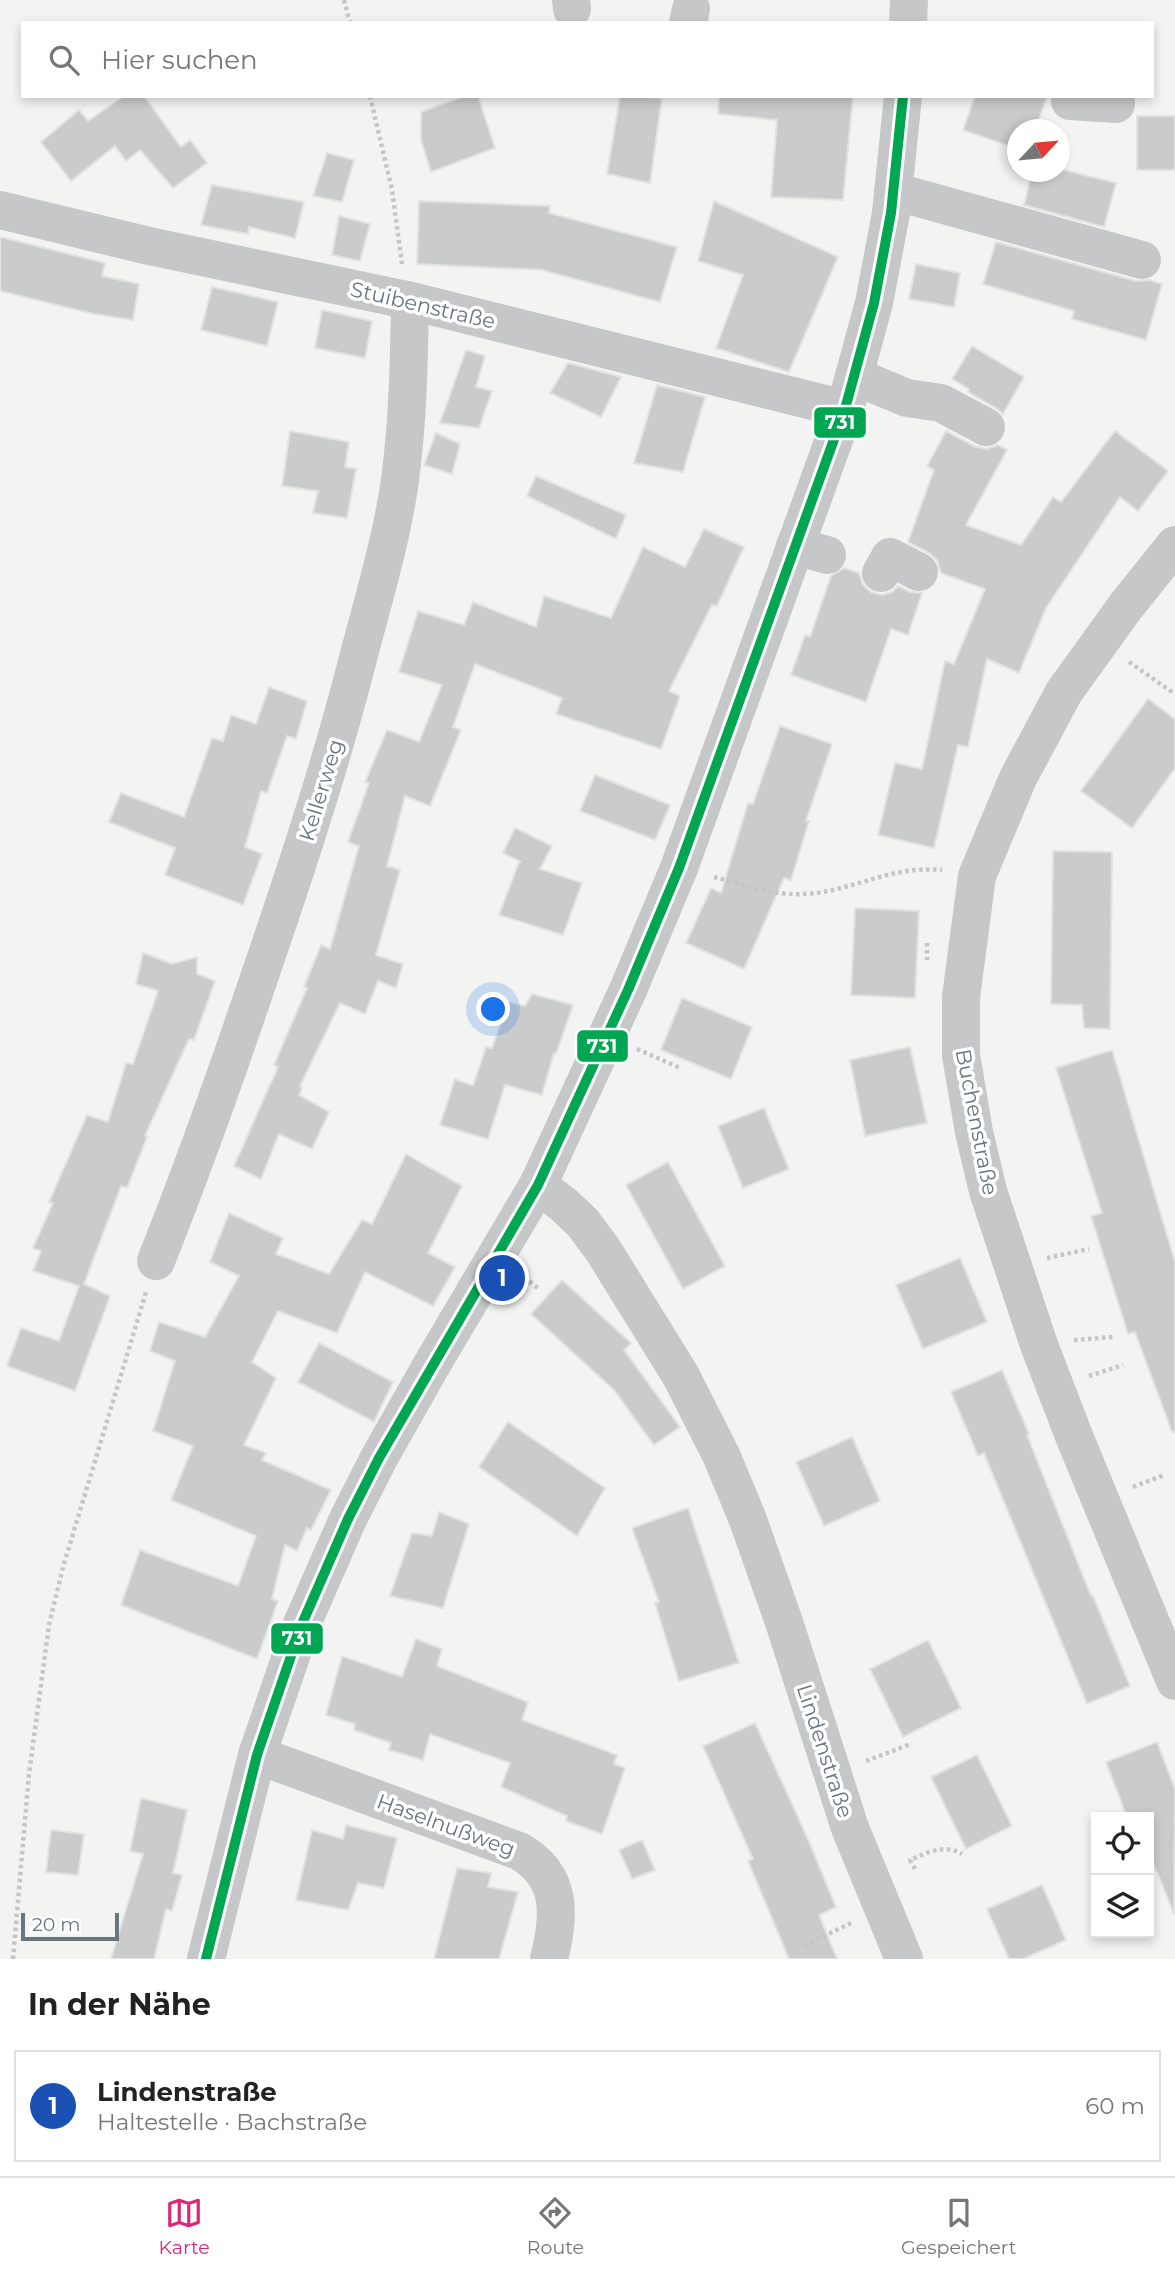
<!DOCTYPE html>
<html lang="de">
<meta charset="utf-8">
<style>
body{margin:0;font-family:Montserrat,sans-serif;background:#f2f2f2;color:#222}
.controls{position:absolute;right:21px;bottom:21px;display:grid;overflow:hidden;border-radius:0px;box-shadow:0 4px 10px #0003}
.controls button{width:63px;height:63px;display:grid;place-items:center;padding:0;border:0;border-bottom:2px solid #e0e0e0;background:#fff;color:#222;font:35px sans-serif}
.compass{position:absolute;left:1007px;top:119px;width:63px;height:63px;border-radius:50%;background:#fff;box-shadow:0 4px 10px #0003;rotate:64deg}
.scale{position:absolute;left:21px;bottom:18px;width:98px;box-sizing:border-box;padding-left:7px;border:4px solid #67767e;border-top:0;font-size:19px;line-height:24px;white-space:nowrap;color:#67767e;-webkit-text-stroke:5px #fff;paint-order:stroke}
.you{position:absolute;left:494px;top:1010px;width:24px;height:24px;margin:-18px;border:5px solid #fff;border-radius:50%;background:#1a73e8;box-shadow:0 0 0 10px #1a73e833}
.badge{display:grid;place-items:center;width:46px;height:46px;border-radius:50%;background:#db2777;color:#fff;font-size:23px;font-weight:700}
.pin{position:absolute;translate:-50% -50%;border:4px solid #fff;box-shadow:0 2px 7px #0006}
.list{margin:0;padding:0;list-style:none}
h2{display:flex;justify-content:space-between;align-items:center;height:91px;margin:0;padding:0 28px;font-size:30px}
h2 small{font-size:23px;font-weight:400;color:#767676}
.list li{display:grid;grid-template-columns:46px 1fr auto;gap:21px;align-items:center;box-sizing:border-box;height:112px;margin:0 14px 14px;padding:0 14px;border:2px solid #e0e0e0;border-radius:0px}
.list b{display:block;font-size:26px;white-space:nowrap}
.list p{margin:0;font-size:23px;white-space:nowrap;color:#767676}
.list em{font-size:23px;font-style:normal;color:#767676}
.icon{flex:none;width:38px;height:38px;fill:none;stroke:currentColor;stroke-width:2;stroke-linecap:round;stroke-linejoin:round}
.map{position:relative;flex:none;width:1175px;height:1959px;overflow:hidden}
.search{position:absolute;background:#fff;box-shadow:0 4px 10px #0003;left:21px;right:21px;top:21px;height:77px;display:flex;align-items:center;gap:18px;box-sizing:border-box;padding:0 24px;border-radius:0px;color:#767676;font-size:26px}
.sheet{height:217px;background:#fff}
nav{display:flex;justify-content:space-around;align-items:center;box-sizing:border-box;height:98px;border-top:2px solid #e0e0e0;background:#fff;font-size:19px;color:#767676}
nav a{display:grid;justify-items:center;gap:4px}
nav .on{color:#db2777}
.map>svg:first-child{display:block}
.building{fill:#cacbcb;stroke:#e2e2e2;stroke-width:2}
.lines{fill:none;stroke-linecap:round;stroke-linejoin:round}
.path{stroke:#c4c5c5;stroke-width:4.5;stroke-dasharray:3.5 3.5;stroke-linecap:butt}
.minor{stroke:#c6c7c8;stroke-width:38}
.bus-1-casing{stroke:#fff;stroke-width:16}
.bus-1{stroke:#00a651;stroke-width:10}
.labels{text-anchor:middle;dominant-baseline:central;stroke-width:7;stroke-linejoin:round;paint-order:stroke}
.street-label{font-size:21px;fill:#67767e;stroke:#fff}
.line-badge{stroke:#fff;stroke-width:2.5}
.badge-label{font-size:19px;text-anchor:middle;font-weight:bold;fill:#fff}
</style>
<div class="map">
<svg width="1175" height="1959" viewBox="0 0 1175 1959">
<rect width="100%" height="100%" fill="#f3f3f2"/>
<g class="building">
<path d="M124,96H144L181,147L190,140L207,163L173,188L140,150L126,161L115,146L71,181L41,142L79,110L88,121Z"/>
<path d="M465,96H478L495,148L431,172L421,140V112Z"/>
<path d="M620,96L662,98L650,183L607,174Z"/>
<path d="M719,96H853L843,200L771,197L777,120L718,114Z"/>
<path d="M975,96H1047L1035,130H1018V149L963,130Z"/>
<rect x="1137" y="116" width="38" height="54"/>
<path d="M327,153L354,160L342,202L313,196Z"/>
<path d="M1060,169L1116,183L1104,227L1024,205L1032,172H1060Z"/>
<path d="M212,185L304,202L295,238L249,227L248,234L201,225Z"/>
<path d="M419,201L550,206L549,213L677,247L660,302L542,270L417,264Z"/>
<path d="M714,201L838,257L789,372L716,348L743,275L698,261Z"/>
<path d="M339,216L370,224L360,261L332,255Z"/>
<path d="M0,237L105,263L102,276L139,284L133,320L94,314L0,291Z"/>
<path d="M996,242L1136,281L1149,280L1162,284L1146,340L1072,319L1074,311L983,284Z"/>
<path d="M916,264L960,273L954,307L909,299Z"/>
<path d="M212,287L278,302L267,346L201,330Z"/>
<path d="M322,310L372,321L365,358L315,348Z"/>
<path d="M972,346L1024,377L1003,414L996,408L968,392L969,389L952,379Z"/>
<path d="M466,350L485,356L476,387L492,391L479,428L440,423Z"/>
<path d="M568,363L621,377L601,417L550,393Z"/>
<path d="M657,385L705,397L683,472L634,463Z"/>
<path d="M290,431L349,442L345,467L356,469L347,518L313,513L318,491L282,486Z"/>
<path d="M946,431L976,447L987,449L998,445L1007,450L966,525L1021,545L1053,497L1061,502L1115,431L1168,471L1138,511L1120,497L1046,608L1019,673L987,659L968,747L958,745L934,848L878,835L895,763L922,769L945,661L954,664L985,589L941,573L937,560L929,553L908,542L934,470L927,466Z"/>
<path d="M436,433L460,444L452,474L424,465Z"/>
<path d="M536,476L626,515L616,539L527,496Z"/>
<path d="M704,529L744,547L717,606L712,605L669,691L680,696L661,749L556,714L562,698L475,664L453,727L461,730L430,806L405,796L387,866L400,870L376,955L403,964L396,988L378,981L365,1014L340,1003L300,1086L302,1088L299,1095L329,1112L312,1149L279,1134L261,1179L234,1166L278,1067L274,1065L307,988L304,987L321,945L330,949L359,846L348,842L369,783L365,782L387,730L419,742L442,685L399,672L418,611L464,625L473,602L536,627L544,596L611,618L643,547L685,567Z"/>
<path d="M844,568L859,573L863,585L871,592L882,595L892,592L898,586L910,592L922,593L908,635L891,629L866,702L791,675L805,635L810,637L831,576Z"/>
<path d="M269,687L307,701L296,739L287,736L267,793L261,791L245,847L262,854L243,905L165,875L175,848L109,822L121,793L184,817L212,738L223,741L231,715L256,724Z"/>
<path d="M1148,699L1175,719V768L1132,828L1081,791Z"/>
<path d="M780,726L832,744L806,821H809L791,880L784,878L744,969L686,943L711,888L721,893L748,803L753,804Z"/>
<path d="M595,775L670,805L655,840L580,811Z"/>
<path d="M515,828L552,846L540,869L582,883L563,935L499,915L519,862H521L503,853Z"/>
<path d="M1053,851L1112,852L1110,1029L1084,1028L1082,1005L1051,1004Z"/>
<path d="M855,908L919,911L915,998L851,995Z"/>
<path d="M143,953L172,964L197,957V974L215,981L194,1040L189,1039L172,1076L145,1136L147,1137L127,1188L121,1186L84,1284L110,1296L75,1391L7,1366L21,1328L59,1341L79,1286L33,1271L41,1251L33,1248L53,1203L49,1202L87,1115L108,1122L126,1063L133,1064L158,991L136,984Z"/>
<path d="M532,994L573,1005L556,1054L554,1053L542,1095L505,1085L488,1139L440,1125L455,1079L473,1086L486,1047L492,1048L508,1002L525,1006Z"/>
<path d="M682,998L752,1027L731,1079L661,1050Z"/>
<path d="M910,1047L927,1123L865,1136L850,1060Z"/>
<path d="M1112,1050L1175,1262V1432H1172L1135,1332L1128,1334L1091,1216L1102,1213L1056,1068Z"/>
<path d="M764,1108L789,1169L743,1188L718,1126Z"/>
<path d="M406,1154L462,1186L428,1253L455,1267L433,1306L365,1272L337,1333L278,1311L252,1362L276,1378L244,1445L266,1453L262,1460L331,1490L311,1530L307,1528L297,1551L285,1545L272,1599L278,1601L257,1659L121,1605L140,1550L238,1586L256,1536L171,1500L193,1446L153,1431L175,1361L150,1351L159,1322L205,1337L239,1276L210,1262L229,1213L283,1238L276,1254L329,1274L362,1220L372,1224Z"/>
<path d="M668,1162L725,1266L683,1289L626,1185Z"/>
<path d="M960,1258L987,1322L923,1349L896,1285Z"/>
<path d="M562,1280L631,1343L624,1350L680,1427L654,1445L614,1390L531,1314Z"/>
<path d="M319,1343L393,1382L374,1422L298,1382Z"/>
<path d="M1002,1370L1029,1434L1027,1435L1091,1596H1093L1130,1686L1087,1704L984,1453L978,1456L951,1392Z"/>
<path d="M508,1422L605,1488L577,1536L479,1467Z"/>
<path d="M852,1437L880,1501L824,1526L796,1462Z"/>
<path d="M688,1508L739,1663L679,1681L655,1603L659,1602L632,1528Z"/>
<path d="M439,1512L469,1524L443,1608L390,1596L412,1533L432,1536Z"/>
<path d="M416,1639L442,1649L437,1666L528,1702L522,1720L617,1755L614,1764L625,1768L602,1834L566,1821L567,1816L501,1787L510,1763L430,1734L423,1760L389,1750L391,1743L354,1730L355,1724L326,1715L342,1656L402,1677Z"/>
<path d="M928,1640L961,1708L903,1737L870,1669Z"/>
<path d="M755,1723L807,1837L836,1907L819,1915L837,1959H789L748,1861L753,1859L703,1746Z"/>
<path d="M1157,1742L1175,1789L1174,1914L1149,1852V1817H1127L1106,1762Z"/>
<path d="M977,1755L1012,1826L966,1849L931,1777Z"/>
<path d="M141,1798L187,1810L173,1873L182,1875L172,1911L166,1909L154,1959H111L143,1854L130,1851Z"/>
<path d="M346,1825L397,1838L384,1888L358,1883L348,1910L296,1900L312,1830L343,1839Z"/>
<path d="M51,1830L84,1834L78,1875L46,1872Z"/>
<path d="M642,1840L655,1870L632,1879L619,1850Z"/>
<path d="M457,1868L491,1873L488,1887L518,1892L499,1959H434Z"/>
<path d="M1042,1885L1066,1940L1023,1959H1009L987,1909Z"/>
</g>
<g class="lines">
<g class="path">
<path d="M344,0L350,23"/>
<path d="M370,96L392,190L402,264"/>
<path d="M1129,662L1175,694"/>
<path d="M714,877C743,884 774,896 804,894C852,892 889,865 942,870"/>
<path d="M927,943V960"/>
<path d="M637,1049L680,1068"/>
<path d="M1047,1258L1089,1249"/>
<path d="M524,1277L539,1289"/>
<path d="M1074,1340L1113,1337"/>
<path d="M1089,1376L1123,1365"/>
<path d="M1133,1487L1164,1475"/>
<path d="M866,1761L911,1744"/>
<path d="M915,1869L910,1860C927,1853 944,1843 962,1854"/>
<path d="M804,1946L853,1922"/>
<path d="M13,1959L29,1774L49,1625L63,1567L146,1292"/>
</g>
<g class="minor">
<path d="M571,0L572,9"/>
<path d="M688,23L691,9"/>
<path d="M908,23L909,0"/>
<path d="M1070,96V101L1116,104"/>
<path d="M893,191L1142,260"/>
<path d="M0,210L149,246L407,300L845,409"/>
<path d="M854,376L907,398L941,403L986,427"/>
<path d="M1175,545L1126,606L1064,692L1018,778L977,876L961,997V1055L974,1132L988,1191L1039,1345L1074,1436L1175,1681"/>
<path d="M795,546L827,555"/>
<path d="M881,573L890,557L919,572"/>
<path d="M538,1185L564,1205L583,1223L603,1250L681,1376L722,1457L748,1520L784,1622L850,1828L904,1959"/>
<path d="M156,1261C193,1168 227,1073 259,978C294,876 328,774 355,670C371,607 391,544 400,480C408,420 409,361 410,301"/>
<path d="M257,1755L519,1851C563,1876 560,1916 549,1959"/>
<path d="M206,1959L257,1755L302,1624L348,1519L379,1458L431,1366L538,1185L628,990L679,868L845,409L874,303L891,213L903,96"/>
</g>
<defs>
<path id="bus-1" d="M206,1959L257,1755L302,1624L348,1519L379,1458L538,1185L628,990L679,868L845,409L874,303L891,213L903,96"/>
</defs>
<use href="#bus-1" class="bus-1-casing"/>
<use href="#bus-1" class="bus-1"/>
</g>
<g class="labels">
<g class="street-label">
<text transform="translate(423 305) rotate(13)">Stuibenstraße</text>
<text transform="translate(321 790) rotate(-73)">Kellerweg</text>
<text transform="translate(977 1122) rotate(79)">Buchenstraße</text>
<text transform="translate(825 1751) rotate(72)">Lindenstraße</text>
<text transform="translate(446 1825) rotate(20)">Haselnußweg</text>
</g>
</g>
<g class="line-badge">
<rect x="813" y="406" width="54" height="33" rx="7" fill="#00a651"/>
<rect x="576" y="1029" width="53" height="34" rx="7" fill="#00a651"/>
<rect x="270" y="1622" width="54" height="33" rx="7" fill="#00a651"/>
</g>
<g class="badge-label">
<text x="840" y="429">731</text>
<text x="602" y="1053">731</text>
<text x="297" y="1645">731</text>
</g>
</svg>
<div class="controls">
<button><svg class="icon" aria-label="locate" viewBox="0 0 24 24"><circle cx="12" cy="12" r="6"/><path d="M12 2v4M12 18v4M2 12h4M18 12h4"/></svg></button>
<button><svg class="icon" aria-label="layers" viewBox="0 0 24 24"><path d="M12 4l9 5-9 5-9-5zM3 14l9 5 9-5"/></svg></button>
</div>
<svg class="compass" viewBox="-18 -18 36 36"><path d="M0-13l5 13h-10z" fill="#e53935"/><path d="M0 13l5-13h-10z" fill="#767676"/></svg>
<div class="scale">20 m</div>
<div class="you"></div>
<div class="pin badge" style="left:502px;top:1278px;background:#1a4fb4">1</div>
<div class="search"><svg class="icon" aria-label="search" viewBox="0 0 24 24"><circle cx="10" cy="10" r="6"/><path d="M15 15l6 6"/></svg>Hier suchen</div>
</div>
<section class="sheet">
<h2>In der Nähe<small></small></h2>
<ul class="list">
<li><span class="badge" style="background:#1a4fb4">1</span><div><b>Lindenstraße</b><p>Haltestelle · Bachstraße</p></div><em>60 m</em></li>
</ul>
</section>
<nav>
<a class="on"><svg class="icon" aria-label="map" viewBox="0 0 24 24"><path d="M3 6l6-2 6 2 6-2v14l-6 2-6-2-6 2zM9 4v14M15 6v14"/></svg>Karte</a>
<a><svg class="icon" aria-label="directions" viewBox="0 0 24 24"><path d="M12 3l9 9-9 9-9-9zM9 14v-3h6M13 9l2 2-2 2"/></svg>Route</a>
<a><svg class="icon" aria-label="saved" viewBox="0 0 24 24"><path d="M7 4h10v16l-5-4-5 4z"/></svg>Gespeichert</a>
</nav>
